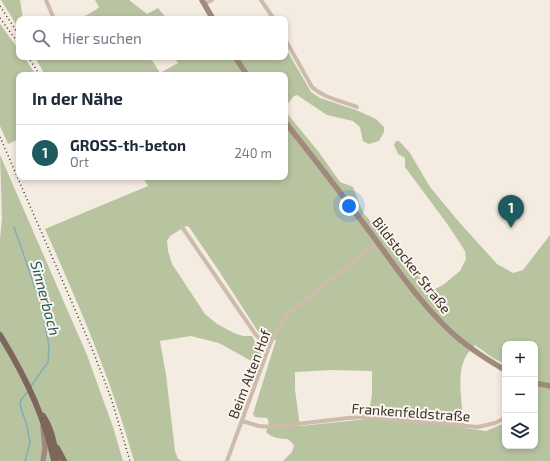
<!DOCTYPE html>
<html lang="de">
<meta charset="utf-8">
<style>
body{margin:0;font-family:"Exo 2",sans-serif;background:#f6f6f7;color:#1f2937}
.controls{position:absolute;right:12px;bottom:12px;display:grid;overflow:hidden;border-radius:8px;box-shadow:0 2px 6px #0003}
.controls button{width:36px;height:36px;display:grid;place-items:center;padding:0;border:0;border-bottom:1px solid #e0e1e3;background:#fff;color:#1f2937;font:20px sans-serif}
.you{position:absolute;left:349px;top:206px;width:14px;height:14px;margin:-10px;border:3px solid #fff;border-radius:50%;background:#1a73e8;box-shadow:0 0 0 6px #1a73e833}
.badge{display:grid;place-items:center;width:26px;height:26px;border-radius:50%;background:#1f5a5e;color:#fff;font-size:13px;font-weight:700}
.pin{position:absolute;translate:-50% -33px;filter:drop-shadow(0 1px 2px #0008)}
.pin::after{content:'';position:absolute;top:21px;width:14px;height:12px;background:inherit;clip-path:polygon(0 0,100% 0,50% 100%)}
.list{margin:0;padding:0;list-style:none}
h2{display:flex;justify-content:space-between;align-items:center;height:52px;margin:0;padding:0 16px;font-size:17px}
h2 small{font-size:13px;font-weight:400;color:#747a83}
.list li{display:grid;grid-template-columns:26px 1fr auto;gap:12px;align-items:center;box-sizing:border-box;height:56px;padding:0 16px;border-top:1px solid #e0e1e3}
.list b{display:block;font-size:15px;white-space:nowrap}
.list p{margin:0;font-size:13px;white-space:nowrap;color:#747a83}
.list em{font-size:13px;font-style:normal;color:#747a83}
.icon{flex:none;width:22px;height:22px;fill:none;stroke:currentColor;stroke-width:2;stroke-linecap:round;stroke-linejoin:round}
.map{position:relative;flex:none;width:550px;height:461px;overflow:hidden}
.search{position:absolute;background:#fff;box-shadow:0 2px 6px #0003;left:16px;top:16px;width:272px;height:44px;display:flex;align-items:center;gap:10px;box-sizing:border-box;padding:0 14px;border-radius:8px;color:#747a83;font-size:15px}
.panel{position:absolute;background:#fff;box-shadow:0 2px 6px #0003;left:16px;top:72px;width:272px;height:108px;border-radius:8px}
.map>svg:first-child{display:block}
.green{fill:#b8c4a0;fill-rule:evenodd}
.lines{fill:none;stroke-linecap:round;stroke-linejoin:round}
.stream{stroke:#7fb0b2;stroke-width:1.5}
.street{stroke:#cdbbac;stroke-width:4}
.secondary{stroke:#a18a7d;stroke-width:5.5}
.primary{stroke:#7d675c;stroke-width:6}
.rail{stroke:#3b302b;stroke-width:1.5;stroke-dasharray:1 3;stroke-linecap:butt}
.labels{text-anchor:middle;dominant-baseline:central;stroke-width:4;stroke-linejoin:round;paint-order:stroke}
.street-label{font-size:14px;fill:#3b302b;stroke:#fbf5ee}
.water-label{font-size:15px;font-style:italic;fill:#1f5a5e;stroke:#fbf5ee}
</style>
<div class="map">
<svg width="550" height="461" viewBox="0 0 550 461">
<rect width="100%" height="100%" fill="#f4ebe1"/>
<g class="green">
<path d="M1,0H20L23,19H19V29Z"/>
<path d="M95,0H129L147,14L158,8L167,19H80L97,9L99,7Z"/>
<path d="M0,24L19,50V57H24L36,75H19V139L8,144L0,126Z"/>
<path d="M285,47L311,92L320,98L356,110L376,119L384,127V132L379,141L369,144L363,141L360,127L353,121L327,115L297,95L294,96L285,107V75H45L35,57H150L160,73L178,63L174,57H239L241,59L244,57H285Z"/>
<path d="M285,111L318,151L340,182L353,187L360,205L364,214L387,239L389,247H392L406,261L420,278L429,287L435,289L443,285L460,271L466,259L465,251L448,225L405,167V158L398,154L394,145L396,141H399L410,153L430,187L459,222L497,264L513,273L523,270L550,235V461H283L292,452L294,445L288,439C280,439 272,438 266,432C268,428 270,422 267,418L255,417L253,414L276,340L267,337L259,333L217,268L189,227L186,226L170,236L167,241L168,251L172,264L205,314L217,324L234,333L243,336H252L261,353L257,362H253L219,343L191,336L160,341L166,375L175,451L178,459L182,461H134C112,381 79,305 45,229L148,186L143,177H285ZM505,344H535V379L536,380L535,386V446H505V423L486,431L464,428C463,411 457,378 463,363C465,356 470,350 475,345L493,358L505,364ZM332,370L372,371V394L368,419L300,426L295,390V372Z"/>
<path d="M0,155L87,355L113,427L123,461H0V239L2,219Z"/>
</g>
<g class="lines">
<g class="stream">
<path d="M14,227L42,308L49,346L48,362L31,386"/>
<path d="M25,461L30,443L27,426L20,405L21,400L28,391"/>
</g>
<g class="street">
<path d="M46,0L54,19"/>
<path d="M261,0L274,19"/>
<path d="M204,4L212,0"/>
<path d="M285,39L312,87C324,98 342,101 357,107"/>
<path d="M182,227L256,335L261,340L270,344"/>
<path d="M242,421L259,426L271,427L348,418L364,417L478,427L495,423L505,418"/>
<path d="M227,461L270,344L280,325L287,315L300,304L378,242"/>
</g>
<g class="secondary">
<path d="M202,0L213,19"/>
<path d="M235,57L247,75"/>
<path d="M285,122C313,157 340,192 367,228C393,263 418,301 450,331C467,347 486,359 505,370"/>
<path d="M535,383L550,386"/>
<path d="M43,426L45,448L43,461"/>
</g>
<g class="primary">
<path d="M0,335C24,374 45,416 54,461"/>
<path d="M43,416C52,429 54,444 57,459"/>
<path d="M57,448L64,461"/>
</g>
<g class="rail">
<path d="M0,6L19,35"/>
<path d="M0,18L19,44"/>
<path d="M28,57L40,75"/>
<path d="M0,137L93,351L111,398L130,461"/>
</g>
</g>
<g class="labels">
<g class="street-label">
<text transform="translate(412 265) rotate(52)">Bildstocker Straße</text>
<text transform="translate(249 374) rotate(-69)">Beim Alten Hof</text>
<text transform="translate(411 412) rotate(4)">Frankenfeldstraße</text>
</g>
<g class="water-label">
<text transform="translate(46 298) rotate(75)">Sinnerbach</text>
</g>
</g>
</svg>
<div class="controls">
<button>+</button>
<button>−</button>
<button><svg class="icon" aria-label="layers" viewBox="0 0 24 24"><path d="M12 4l9 5-9 5-9-5zM3 14l9 5 9-5"/></svg></button>
</div>
<div class="you"></div>
<div class="pin badge" style="left:511px;top:228px">1</div>
<div class="search"><svg class="icon" aria-label="search" viewBox="0 0 24 24"><circle cx="10" cy="10" r="6"/><path d="M15 15l6 6"/></svg>Hier suchen</div>
<section class="panel">
<h2>In der Nähe<small></small></h2>
<ul class="list">
<li><span class="badge">1</span><div><b>GROSS-th-beton</b><p>Ort</p></div><em>240 m</em></li>
</ul>
</section>
</div>
